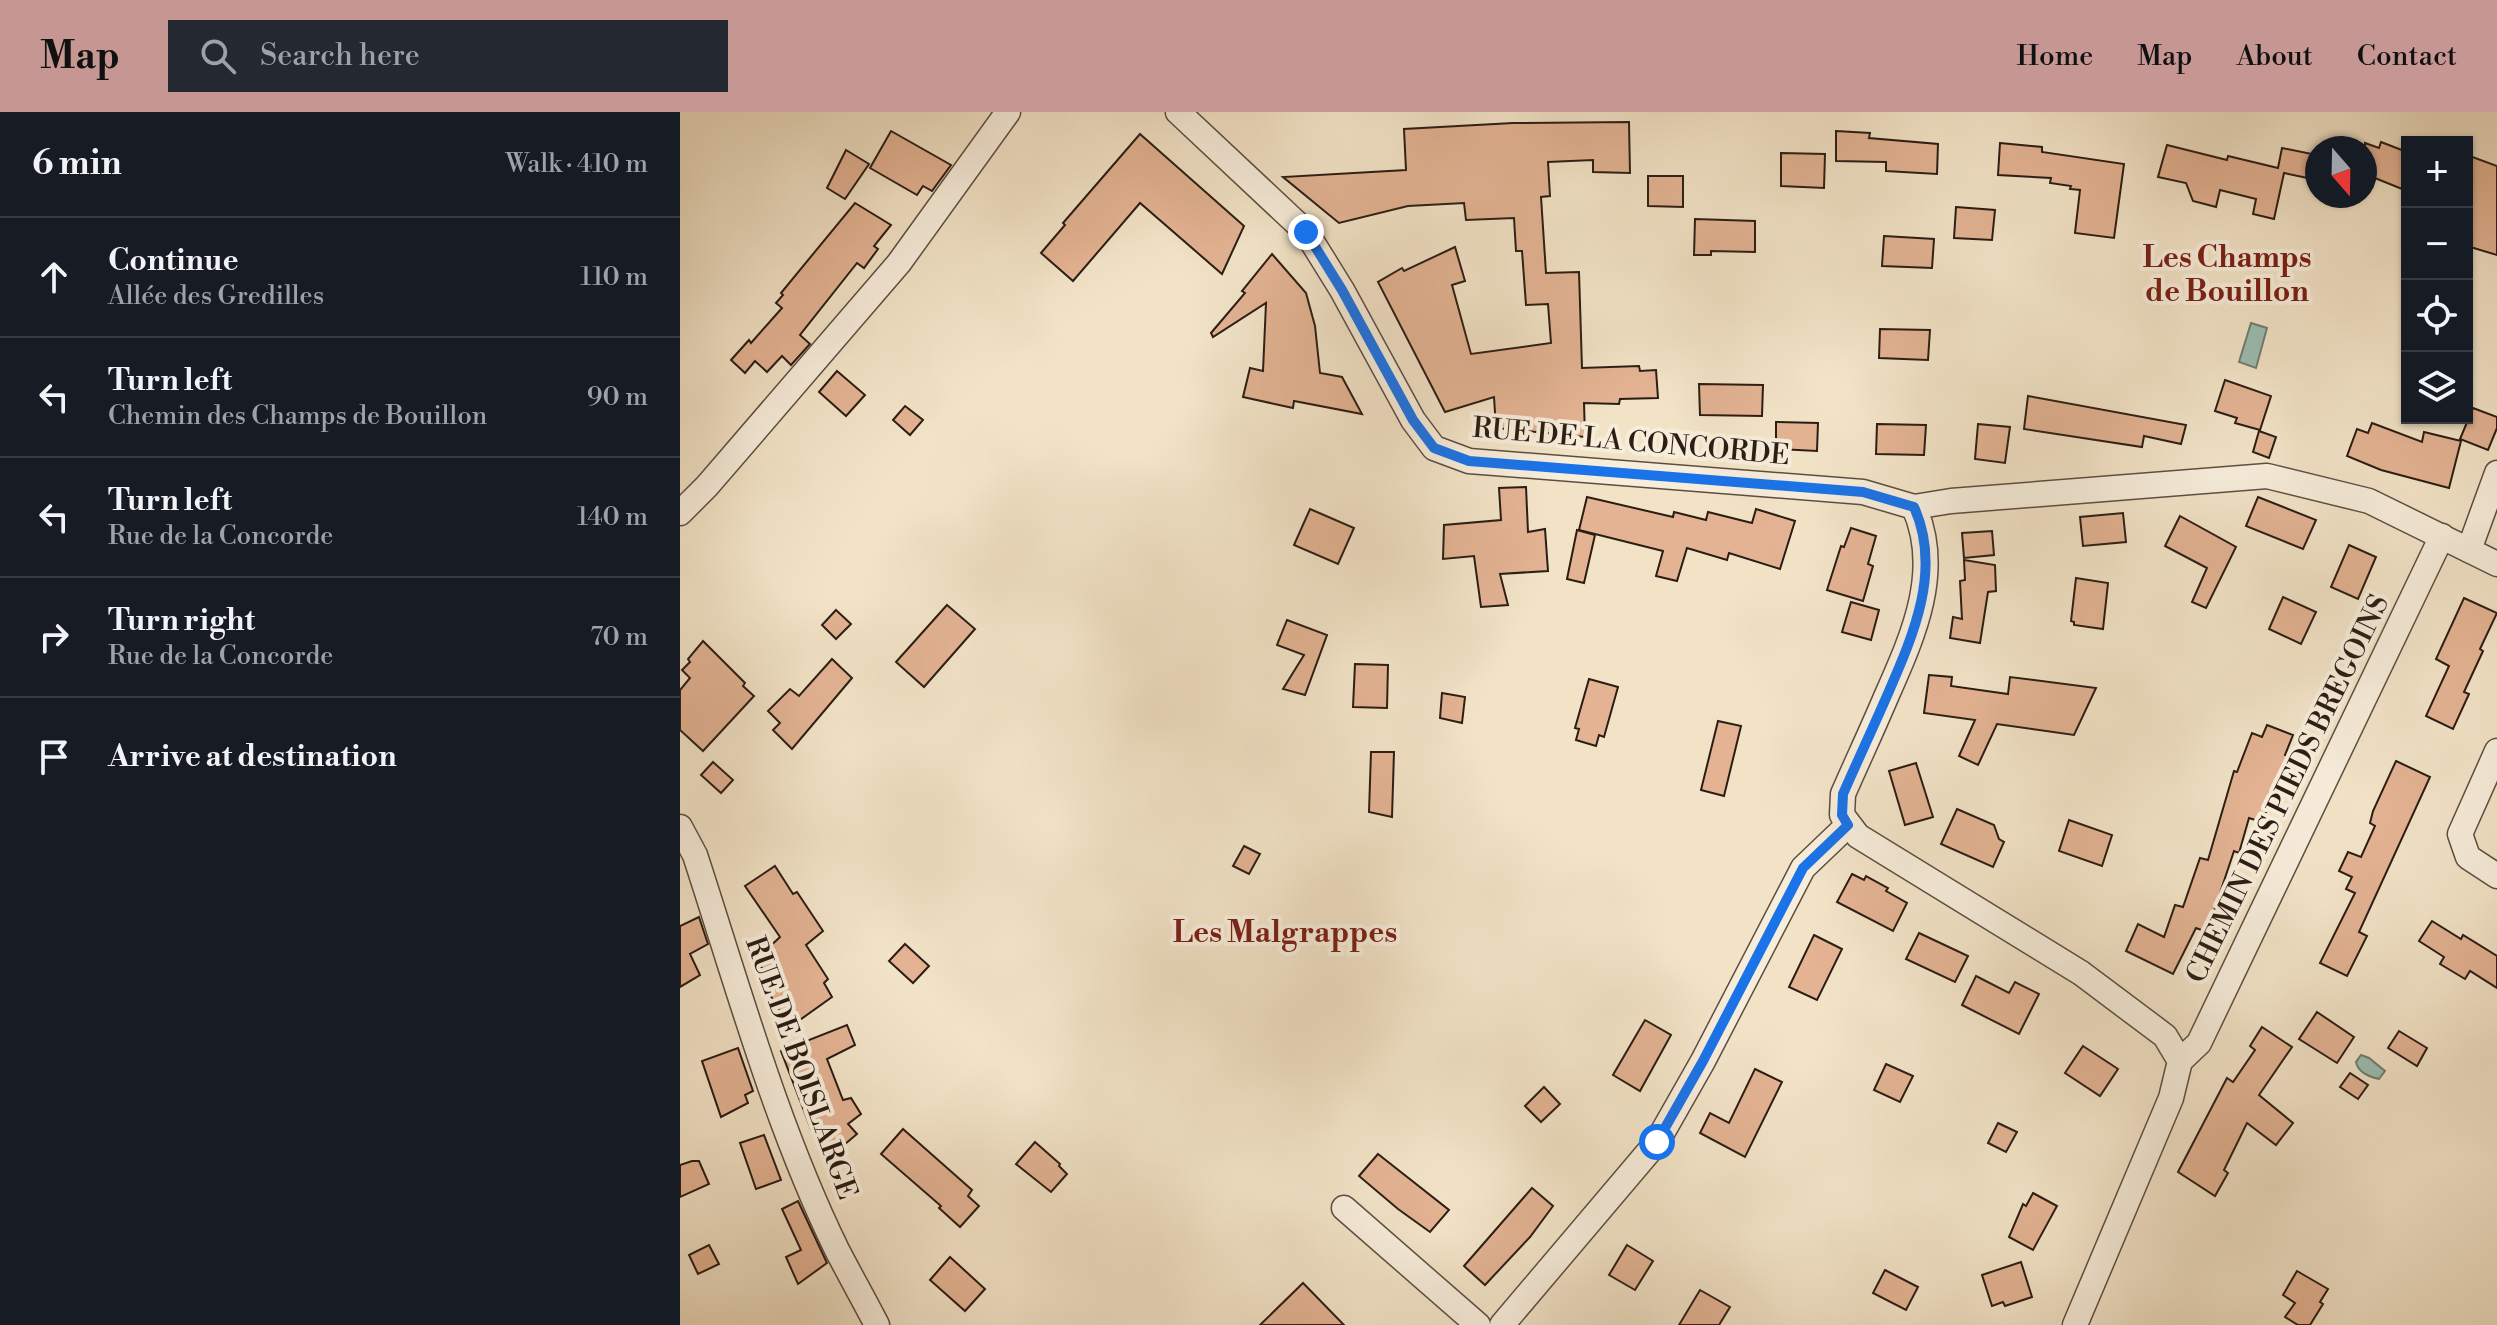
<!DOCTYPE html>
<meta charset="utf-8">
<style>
body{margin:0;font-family:"Libre Bodoni",serif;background:#242831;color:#f1f3f6}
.controls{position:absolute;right:24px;top:24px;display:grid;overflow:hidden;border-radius:0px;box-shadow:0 2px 6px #0004}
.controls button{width:72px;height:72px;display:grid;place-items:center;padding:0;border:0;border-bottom:2px solid #363941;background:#171b24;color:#f1f3f6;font:40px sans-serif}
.compass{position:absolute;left:1625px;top:24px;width:72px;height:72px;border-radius:50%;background:#171b24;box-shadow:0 2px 6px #0004;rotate:160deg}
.stop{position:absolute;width:24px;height:24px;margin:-18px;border:6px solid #1a73e8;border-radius:50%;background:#fff}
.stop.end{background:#1a73e8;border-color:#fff;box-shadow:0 2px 8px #0008}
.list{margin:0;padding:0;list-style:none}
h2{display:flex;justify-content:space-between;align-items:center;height:104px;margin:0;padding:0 32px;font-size:34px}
h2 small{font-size:26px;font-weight:400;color:#9ea1a6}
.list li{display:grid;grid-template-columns:52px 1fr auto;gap:24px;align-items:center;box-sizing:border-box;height:120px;padding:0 32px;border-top:2px solid #363941}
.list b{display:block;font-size:30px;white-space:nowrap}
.list p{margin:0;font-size:26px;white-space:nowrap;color:#9ea1a6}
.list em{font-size:26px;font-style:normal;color:#9ea1a6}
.icon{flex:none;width:44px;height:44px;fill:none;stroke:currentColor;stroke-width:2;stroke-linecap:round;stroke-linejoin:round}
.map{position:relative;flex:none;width:1817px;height:1213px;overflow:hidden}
header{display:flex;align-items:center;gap:48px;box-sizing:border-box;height:112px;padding:0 40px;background:#c59692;color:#111}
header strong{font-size:38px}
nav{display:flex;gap:44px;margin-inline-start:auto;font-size:28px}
.search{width:560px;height:72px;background:#242831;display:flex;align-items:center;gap:20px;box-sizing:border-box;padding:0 28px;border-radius:0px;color:#9ea1a6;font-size:30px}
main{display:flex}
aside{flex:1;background:#171b24}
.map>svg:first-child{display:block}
.water{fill:#9bbeb3;stroke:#6e7e73;stroke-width:2}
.building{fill:#e3b393;stroke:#2b1d14;stroke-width:2}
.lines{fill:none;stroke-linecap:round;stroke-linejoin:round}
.minor-casing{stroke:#5d4e41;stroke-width:27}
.minor{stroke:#f7eddb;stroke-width:24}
.route{stroke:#1a73e8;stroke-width:10}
.labels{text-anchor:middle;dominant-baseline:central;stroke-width:8;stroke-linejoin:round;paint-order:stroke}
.street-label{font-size:28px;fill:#2b1d14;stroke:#f7eddb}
.neighbourhood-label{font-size:30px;font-weight:bold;fill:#7a1f14;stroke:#f7eddb}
</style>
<header>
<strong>Map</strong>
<div class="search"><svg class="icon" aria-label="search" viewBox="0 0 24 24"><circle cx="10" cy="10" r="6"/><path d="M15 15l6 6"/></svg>Search here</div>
<nav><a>Home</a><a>Map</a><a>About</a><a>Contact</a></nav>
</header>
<main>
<aside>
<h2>6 min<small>Walk · 410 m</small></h2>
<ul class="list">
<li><svg class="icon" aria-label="ahead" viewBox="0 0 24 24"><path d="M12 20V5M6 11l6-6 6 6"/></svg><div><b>Continue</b><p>Allée des Gredilles</p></div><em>110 m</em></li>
<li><svg class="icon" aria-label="left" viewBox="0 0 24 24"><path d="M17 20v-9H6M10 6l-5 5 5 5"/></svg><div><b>Turn left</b><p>Chemin des Champs de Bouillon</p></div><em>90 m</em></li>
<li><svg class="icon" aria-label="left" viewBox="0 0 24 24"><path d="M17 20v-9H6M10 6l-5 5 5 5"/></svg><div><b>Turn left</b><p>Rue de la Concorde</p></div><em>140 m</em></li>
<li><svg class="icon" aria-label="right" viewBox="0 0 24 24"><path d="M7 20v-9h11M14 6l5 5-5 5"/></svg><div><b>Turn right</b><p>Rue de la Concorde</p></div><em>70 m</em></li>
<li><svg class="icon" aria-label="arrive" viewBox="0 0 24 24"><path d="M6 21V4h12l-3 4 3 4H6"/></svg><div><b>Arrive at destination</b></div></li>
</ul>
</aside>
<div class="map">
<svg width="1817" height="1213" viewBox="0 0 1817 1213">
<rect width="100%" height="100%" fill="#f2e3c7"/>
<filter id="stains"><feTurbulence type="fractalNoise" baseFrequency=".0025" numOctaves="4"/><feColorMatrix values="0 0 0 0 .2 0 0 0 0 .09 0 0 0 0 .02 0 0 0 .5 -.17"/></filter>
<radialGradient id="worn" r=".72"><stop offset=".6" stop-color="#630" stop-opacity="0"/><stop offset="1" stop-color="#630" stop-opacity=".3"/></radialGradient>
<g class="water">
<path d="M1571,211L1587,216L1576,256L1559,250Z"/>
<path d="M1681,943L1689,946L1705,959L1699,967C1690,965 1678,960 1676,950Z"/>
</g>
<g class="building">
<path d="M949,10L950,61L913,60V48L868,50L870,84L861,85L866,161L899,160L902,256L959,254L960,259L976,258L978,286L940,287L939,292L904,291L905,325L816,316L814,285L765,300L698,170L722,156L724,159L775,135L785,169L772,173L791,242L871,231L868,192L846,193L842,139H836L834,106L786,108L784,91L728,94L659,111L603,65L726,58L724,17L833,11Z"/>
<path d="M211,19L271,53L252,79L243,74L237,83L190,56Z"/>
<path d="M1156,19L1190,21L1189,26L1258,32L1257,62L1206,59V50L1156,49Z"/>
<path d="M460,22L564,114L542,162L460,91L393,169L361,141L385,113L383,111Z"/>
<path d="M1701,30L1727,40V79L1685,62V31L1699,36Z"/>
<path d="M1320,31L1362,35V40L1444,52L1434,126L1395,121L1400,78L1390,77L1391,74L1370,71L1371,66L1318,63Z"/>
<path d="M1487,33L1547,48L1548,44L1598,56L1602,36L1637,43V68L1604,61L1594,107L1573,102L1576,87L1540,78L1536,95L1513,89L1506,71L1478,65Z"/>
<path d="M166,38L189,52L165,87L147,76Z"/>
<path d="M1101,41L1145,42L1144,76L1101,74Z"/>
<path d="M1787,43L1817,54V143L1787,134Z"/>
<path d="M968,64H1003V95L968,94Z"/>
<path d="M175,91L211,113L194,134L198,137L184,156L177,151L120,223L130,232L111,253L102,244L87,260L75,249L65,261L51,248L69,228L71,231L102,196L96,191L103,183L101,181Z"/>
<path d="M1276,95L1315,98L1312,128L1274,126Z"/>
<path d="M1015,107L1075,109V140L1031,139V143H1014Z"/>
<path d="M1204,124L1254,127L1252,156L1202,154Z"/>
<path d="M592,142L626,181L635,214L640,261L662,265L682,302L614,289L613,296L563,285L570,256L583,259L586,191L533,225L531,221L565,181L562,179Z"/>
<path d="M1200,217L1250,218L1248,248L1199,246Z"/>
<path d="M157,259L185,283L166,304L139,280Z"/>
<path d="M1545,268L1591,284L1580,318L1555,311L1557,306L1535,299Z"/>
<path d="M1019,272L1083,273L1082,304L1020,303Z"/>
<path d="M1348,284L1506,313L1501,332L1464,324L1462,335L1344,317Z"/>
<path d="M225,294L243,308L230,323L213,308Z"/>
<path d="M1793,296L1817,305V316L1808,338L1780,327Z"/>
<path d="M1096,310L1138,311L1137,339L1096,337Z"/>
<path d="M1692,311L1742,330L1744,320L1781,329L1769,376L1701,358L1667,344L1677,317L1688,321Z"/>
<path d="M1197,312L1246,313L1244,343L1196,342Z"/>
<path d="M1298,312L1330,315L1325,351L1295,347Z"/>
<path d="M1579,319L1596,325L1589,346L1573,340Z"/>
<path d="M846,375L848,420L865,417L868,459L820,462L828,493L801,495L794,444L763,447L764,413L821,408L819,376Z"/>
<path d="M907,385L993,405L994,400L1026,408L1028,400L1072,411L1076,397L1115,409L1100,457L1049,441L1047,448L1007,436L997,469L976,464L983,439L899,418Z"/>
<path d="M1578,385L1636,408L1623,437L1566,414Z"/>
<path d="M630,397L674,416L658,452L614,433Z"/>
<path d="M1443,401L1446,430L1403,434L1400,405Z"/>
<path d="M1500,404L1556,435L1526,496L1512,490L1527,456L1485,434Z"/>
<path d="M1171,416L1196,424L1188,452L1193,454L1183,489L1147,478L1161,434L1164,435Z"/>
<path d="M897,418L915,423L904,471L887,467Z"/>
<path d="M1312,419L1314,443L1284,446L1282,421Z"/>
<path d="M1669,433L1696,445L1678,487L1651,475Z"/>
<path d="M1284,448L1315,453L1316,479L1308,480L1300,531L1270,526L1273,505L1282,507L1280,469L1285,468Z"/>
<path d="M1396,466L1428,471L1423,517L1394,513V510L1391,509Z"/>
<path d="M1603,485L1636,500L1621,532L1589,517Z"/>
<path d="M1784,486L1817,501L1800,537L1803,539L1784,580L1789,582L1773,617L1746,604L1769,554L1756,547Z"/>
<path d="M1171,490L1199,498L1191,528L1162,520Z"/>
<path d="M267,493L295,517L244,575L216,550Z"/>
<path d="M156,498L171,512L156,527L142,513Z"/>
<path d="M607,508L647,523L625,583L603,577L624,543L597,533Z"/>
<path d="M23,529L65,571L63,574L74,584L23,639L0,618V578L10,566L2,558L10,550L8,547Z"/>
<path d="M152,547L172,566L112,637L93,618L100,611L88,599L110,577L119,584Z"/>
<path d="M675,552L708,553L707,596L673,595Z"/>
<path d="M1249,563L1272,565L1271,574L1328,582L1330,565L1416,576L1394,623L1317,612L1298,653L1279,644L1295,608L1244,601Z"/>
<path d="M909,567L938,575L924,625L919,623L916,634L896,628L899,617L895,616Z"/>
<path d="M762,581L785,585L782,611L760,606Z"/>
<path d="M1038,609L1061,614L1044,684L1021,678Z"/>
<path d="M1587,613L1613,623L1605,643L1617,648L1607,671L1599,667L1582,710L1569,706L1559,741L1554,739L1527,820L1516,816L1493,862L1446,839L1458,812L1484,825L1495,793L1503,795L1520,746L1528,748L1554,659L1557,660L1572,621L1582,625Z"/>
<path d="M691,640H714L712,705L689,700Z"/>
<path d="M1716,649L1750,665L1679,820L1687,824L1667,864L1640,851L1675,781L1666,777L1672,765L1659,759L1668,740L1681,745L1695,714L1690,711L1693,699Z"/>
<path d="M33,650L53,668L41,681L21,663Z"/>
<path d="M1236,651L1253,705L1225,713L1209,659Z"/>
<path d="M1277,697L1314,713L1319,727L1324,730L1313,755L1261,732Z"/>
<path d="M1389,708L1432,723L1422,754L1379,739Z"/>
<path d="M564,734L580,742L569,762L553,754Z"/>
<path d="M95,754L113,782L117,780L143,819L126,833L148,867L144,871L152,885L110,915L82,870L89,864L75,848L100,825L65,774Z"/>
<path d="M1172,762L1184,768L1186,764L1208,776L1206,779L1227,791L1213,819L1157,790Z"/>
<path d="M19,805L28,832L10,842L20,863L0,875V814Z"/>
<path d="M1752,809L1781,827L1783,823L1817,844V876L1790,859L1785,867L1760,852L1764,845L1739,829Z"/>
<path d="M1239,821L1288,844L1275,870L1226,847Z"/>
<path d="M1134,823L1162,837L1137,888L1109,875Z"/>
<path d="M225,832L249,854L233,871L209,849Z"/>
<path d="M1296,864L1329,881L1335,870L1359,882L1339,922L1282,893Z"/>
<path d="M1637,900L1674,925L1657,951L1619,927Z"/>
<path d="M965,908L991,923L960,979L933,963Z"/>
<path d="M167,913L175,933L147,947L163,988L171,986L181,1002L168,1012L177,1022L152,1043L131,1017L101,939Z"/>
<path d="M1582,915L1612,935L1579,983L1613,1011L1596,1033L1567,1011L1544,1058L1548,1061L1535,1084L1498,1060L1547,966L1553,970L1575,938L1570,934Z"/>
<path d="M1719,919L1747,936L1737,954L1708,936Z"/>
<path d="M1403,934L1438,957L1420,984L1385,961Z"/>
<path d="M58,936L73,979L65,983L68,991L41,1005L22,949Z"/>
<path d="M1206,952L1233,964L1220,990L1194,978Z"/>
<path d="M1075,957L1102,970L1065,1045L1020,1021L1030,1001L1049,1011Z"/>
<path d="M1670,961L1688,973L1678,987L1660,975Z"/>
<path d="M864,975L880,992L861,1010L845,994Z"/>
<path d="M1318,1011L1337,1020L1326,1040L1308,1031Z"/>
<path d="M223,1017L292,1078L288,1084L299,1094L280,1115L259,1096L261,1094L201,1042Z"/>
<path d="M84,1023L101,1068L76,1077L60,1031Z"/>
<path d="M355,1030L380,1052L379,1054L387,1062L371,1080L336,1052Z"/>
<path d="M698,1042L769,1098L750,1120L718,1097L679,1064Z"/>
<path d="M12,1049H19L29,1072L0,1085V1053Z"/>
<path d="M852,1076L873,1094L850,1125L805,1173L784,1154Z"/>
<path d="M1353,1081L1377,1094L1353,1138L1329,1125L1343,1092L1346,1094Z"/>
<path d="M118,1089L147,1151L118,1172L106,1145L121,1138L102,1097Z"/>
<path d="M29,1133L39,1152L18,1162L9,1143Z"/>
<path d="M947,1133L973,1149L955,1178L929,1163Z"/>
<path d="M270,1145L305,1177L285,1199L250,1168Z"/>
<path d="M1341,1150L1352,1185L1325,1194L1323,1190L1312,1194L1302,1163Z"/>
<path d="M1205,1158L1238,1175L1226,1198L1193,1181Z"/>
<path d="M1617,1159L1648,1177L1640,1190L1643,1192L1630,1213H1618L1605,1205L1615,1191L1603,1183Z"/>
<path d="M623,1171L664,1213H580Z"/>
<path d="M1020,1178L1050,1195L1039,1213H999Z"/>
</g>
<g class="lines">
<defs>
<g id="minor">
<path d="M498,0L626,120L662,178L733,308L754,336L789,349L1183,380L1234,395L1271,389L1587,364L1689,389L1817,452"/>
<path d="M1234,395C1263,460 1232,526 1206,585C1192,618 1177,650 1163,682L1162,703L1178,724L1401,861L1485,924L1500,949L1491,986L1395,1213"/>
<path d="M0,401L27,374L219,151L328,0"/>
<path d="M1789,438L1817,361"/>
<path d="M1817,639L1780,722L1788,745L1817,764"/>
<path d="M0,715L15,743C58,875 96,1013 157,1138C170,1163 184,1188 197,1213"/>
<path d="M1500,949L1519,931L1762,424"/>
<path d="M664,1096L798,1213"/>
<path d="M822,1213L977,1030L1023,949L1123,756L1168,713"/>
</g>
</defs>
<use href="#minor" class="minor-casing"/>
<use href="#minor" class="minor"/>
</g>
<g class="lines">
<path class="route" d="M626,120L662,178L733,308L754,336L789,349L1183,380L1234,395C1263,459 1232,526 1206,586C1192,618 1177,650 1163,682L1162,703L1168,713L1123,756L1023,949L977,1030"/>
</g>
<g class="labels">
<g class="street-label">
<text transform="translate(951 330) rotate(5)">RUE DE LA CONCORDE</text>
<text transform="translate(1608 677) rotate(-64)">CHEMIN DES PIEDS BREGOINS</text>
<text transform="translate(121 956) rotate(70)">RUE DE BOISLARGE</text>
</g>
<g class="neighbourhood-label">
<text x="1547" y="146">Les Champs<tspan x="1547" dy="34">de Bouillon</tspan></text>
<text x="605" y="821">Les Malgrappes</text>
</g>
</g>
<rect width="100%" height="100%" filter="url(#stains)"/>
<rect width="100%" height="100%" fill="url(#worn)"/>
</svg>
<div class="controls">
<button>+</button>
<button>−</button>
<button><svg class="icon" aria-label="locate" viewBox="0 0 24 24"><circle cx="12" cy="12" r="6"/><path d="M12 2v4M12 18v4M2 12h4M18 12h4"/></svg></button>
<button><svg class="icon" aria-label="layers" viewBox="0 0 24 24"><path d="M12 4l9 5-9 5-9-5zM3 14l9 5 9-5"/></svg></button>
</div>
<svg class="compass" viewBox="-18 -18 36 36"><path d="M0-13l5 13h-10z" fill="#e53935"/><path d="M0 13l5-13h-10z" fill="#9ea1a6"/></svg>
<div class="stop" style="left:977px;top:1030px"></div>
<div class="stop end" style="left:626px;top:120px"></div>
</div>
</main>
